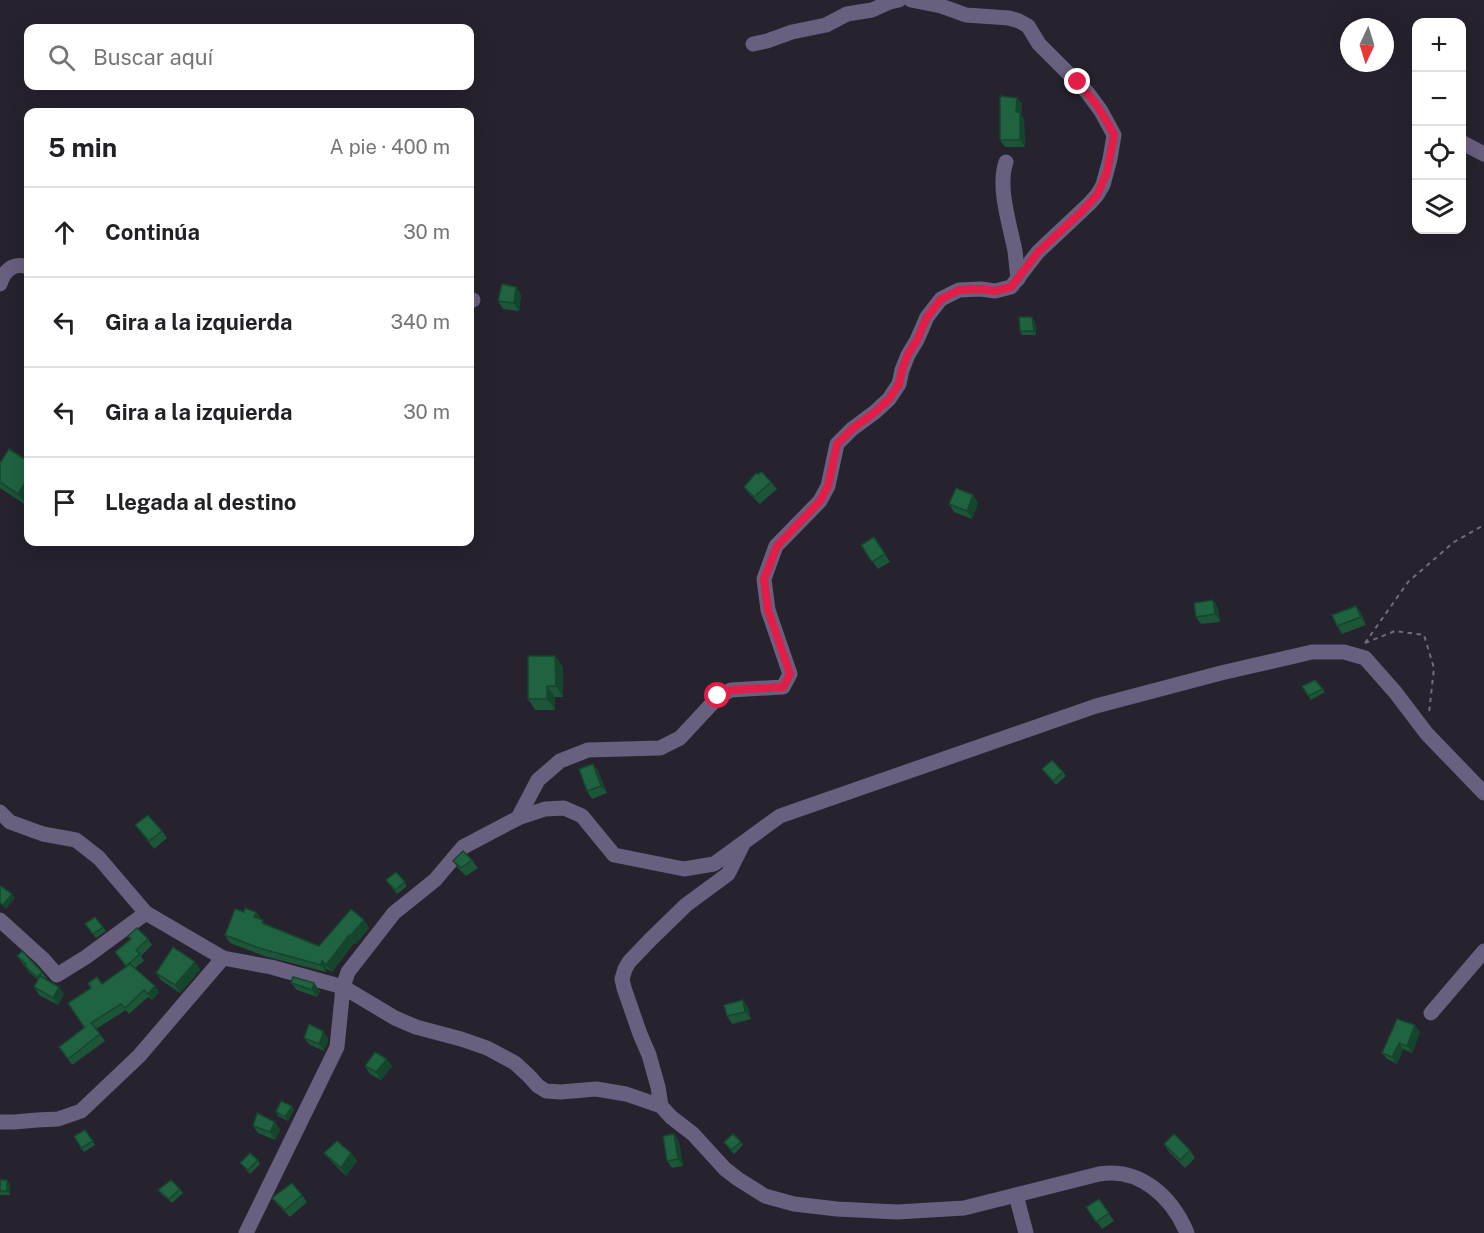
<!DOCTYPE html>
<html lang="es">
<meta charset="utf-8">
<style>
body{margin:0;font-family:"Public Sans",sans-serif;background:#f2f2f2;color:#202124}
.controls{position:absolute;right:18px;top:18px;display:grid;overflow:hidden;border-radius:12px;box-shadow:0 6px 24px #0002}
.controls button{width:54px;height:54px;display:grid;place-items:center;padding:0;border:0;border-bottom:2px solid #e0e0e0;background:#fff;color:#202124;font:30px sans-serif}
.compass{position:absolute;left:1340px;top:18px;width:54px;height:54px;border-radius:50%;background:#fff;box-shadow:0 6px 24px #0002;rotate:184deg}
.stop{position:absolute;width:18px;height:18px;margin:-14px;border:4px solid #e11d48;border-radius:50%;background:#fff}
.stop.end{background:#e11d48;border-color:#fff;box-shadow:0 2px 6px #0008}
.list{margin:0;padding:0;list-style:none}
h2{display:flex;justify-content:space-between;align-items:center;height:78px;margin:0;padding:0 24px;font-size:26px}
h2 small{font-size:20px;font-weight:400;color:#757577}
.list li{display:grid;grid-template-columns:39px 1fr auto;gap:18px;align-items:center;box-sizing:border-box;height:90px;padding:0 24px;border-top:2px solid #e0e0e0}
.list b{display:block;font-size:22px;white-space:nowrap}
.list em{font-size:20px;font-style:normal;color:#757577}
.icon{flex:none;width:33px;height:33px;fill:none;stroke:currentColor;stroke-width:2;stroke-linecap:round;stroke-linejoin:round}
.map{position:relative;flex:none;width:1484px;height:1233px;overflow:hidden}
.search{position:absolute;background:#fff;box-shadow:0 6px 24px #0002;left:24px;top:24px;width:450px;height:66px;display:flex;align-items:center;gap:15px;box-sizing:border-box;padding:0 21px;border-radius:12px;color:#757577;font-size:22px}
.panel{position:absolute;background:#fff;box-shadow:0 6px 24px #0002;left:24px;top:108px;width:450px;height:438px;border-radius:12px}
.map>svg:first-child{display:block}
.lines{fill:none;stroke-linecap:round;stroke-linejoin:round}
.path{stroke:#716e79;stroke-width:2;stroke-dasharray:4.5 4.5;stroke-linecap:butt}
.minor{stroke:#695f7e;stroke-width:15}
.wall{fill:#1c5538}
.shaded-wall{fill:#16452e}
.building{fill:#206341;stroke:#16452e;stroke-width:1.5}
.route{stroke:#e11d48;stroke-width:8}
</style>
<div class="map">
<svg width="1484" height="1233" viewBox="0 0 1484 1233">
<rect width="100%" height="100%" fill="#26222e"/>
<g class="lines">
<g class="path">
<path d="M1365,643L1395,631L1424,635L1434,668L1429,713"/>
<path d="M1365,643L1408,582L1454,542L1484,525"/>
</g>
<g class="minor">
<path d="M753,44L767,41L792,32L826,25L847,14L872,10L890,2L899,0"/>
<path d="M1463,143L1484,154"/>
<path d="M1006,162C997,187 1010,225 1015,251C1016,260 1017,270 1018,279"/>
<path d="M0,284C4,270 14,262 28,267"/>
<path d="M470,300H473"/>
<path d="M0,812L10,822L43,834L76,840L99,858L146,913L223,958L271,967L343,987L395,1018L416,1027L461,1039L487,1048L515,1063L529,1076L538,1086L546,1091L561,1092L596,1089L626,1094L661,1106L671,1117L693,1134L725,1169L738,1179L765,1196L794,1204L837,1209L897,1212L964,1208L1099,1174C1140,1167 1172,1197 1187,1233"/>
<path d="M518,818L538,780L560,761L588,750L660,748L680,738L719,696L731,690L783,687L790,674L768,610L764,579L776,546L820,501L828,486L837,444L852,429L875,412L889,399L899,384L902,370L908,355L917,340L927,317L941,299L959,290L981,289L995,291L1011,287L1038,252L1090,203L1097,195L1103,185L1110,159L1114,135L1101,111L1087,92L1039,44L1028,26L1019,21L1009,18L966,15L941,6L911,0"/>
<path d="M0,920L43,959L57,975L86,957L146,913"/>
<path d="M1431,1013L1484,951"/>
<path d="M661,1106L658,1087L649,1055L640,1034L624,988L622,979L625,969L629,962L650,940L686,905L728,874L742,846"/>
<path d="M0,1122H14L37,1120L58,1119L81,1111L139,1056L223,958"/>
<path d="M1016,1195L1026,1233"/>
<path d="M246,1233L337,1047L343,987L348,972L394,913L435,880L463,847L518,818L545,809L564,808L582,816L614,855L684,869L714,864L780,816L1096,706L1221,673L1312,652H1344L1365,658L1395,692L1427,734L1484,793"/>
</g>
</g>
<g class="wall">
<path d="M1017,98L1022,104L1021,114L1024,119L1025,147H1005L1000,140Z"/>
<path d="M516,287L521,295L519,311L503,309L498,301Z"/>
<path d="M1035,321L1036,335H1022L1020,331Z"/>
<path d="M28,461V502L26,505L0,488V463Z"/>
<path d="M771,482L777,489L760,504L750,495L744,487Z"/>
<path d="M973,495L978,503L972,519L954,512L949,504Z"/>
<path d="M874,537L890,562L878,569L861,545Z"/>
<path d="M1213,600L1218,608L1220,622L1201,624L1196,617Z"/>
<path d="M1356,606L1361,613L1366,625L1342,634L1337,626Z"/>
<path d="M555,656L563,667V697H555V710H535L528,699Z"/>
<path d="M1315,680L1325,692L1311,700L1302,686Z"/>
<path d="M593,764L598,771L607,793L592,799L587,791Z"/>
<path d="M1042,769L1063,772L1066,776L1056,785Z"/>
<path d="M135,825L162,831L167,838L154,849Z"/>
<path d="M472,860L478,868L466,876L458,868L453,861Z"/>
<path d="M396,872L407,886L397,894L386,880Z"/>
<path d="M244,912H256L266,925L319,946L364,920L369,928L356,944L354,943L332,972L327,969L326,972L264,956L230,943L225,935Z"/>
<path d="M103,927L106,931L96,938L88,928Z"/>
<path d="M128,936L148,939L152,945L141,956L144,961L135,968L155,986L159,992L152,1000L148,997L129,1014L126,1010L96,1029L105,1041L72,1065L59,1047L84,1028L126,967L115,952L130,939Z"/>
<path d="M17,956L42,972L47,978L45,979L64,994L58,1005L39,995L34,987L38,980L29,972Z"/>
<path d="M195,962L200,970L180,993L161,980L156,973Z"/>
<path d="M291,983H314L320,991L317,997L297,990Z"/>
<path d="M743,1000L748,1008L751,1019L732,1024L727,1016Z"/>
<path d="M1397,1019L1420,1032L1412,1053L1403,1049L1397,1064L1387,1059L1382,1053Z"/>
<path d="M304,1038H328L327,1044L324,1051L310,1045Z"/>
<path d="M365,1066H392L381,1080L370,1074Z"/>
<path d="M292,1106L294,1110L288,1121L278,1116L276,1112Z"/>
<path d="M275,1122L280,1130L275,1140L258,1133L253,1126Z"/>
<path d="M85,1130L95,1145L84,1152L74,1136Z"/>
<path d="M674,1134L679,1142L683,1166L672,1168L667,1161Z"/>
<path d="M724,1142H741L743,1145L734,1154Z"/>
<path d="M1164,1144L1190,1150L1195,1158L1185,1168L1169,1152Z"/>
<path d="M324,1153H351L357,1161L346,1176L330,1160Z"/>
<path d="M258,1160L260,1164L250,1174L240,1163Z"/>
<path d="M0,1180H7L10,1184V1195H0Z"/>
<path d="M180,1189L183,1193L172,1203L161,1194L158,1190Z"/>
<path d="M302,1195L307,1202L290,1217L278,1205L272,1198Z"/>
<path d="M1099,1199L1114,1221L1102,1229L1086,1207Z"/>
</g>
<g class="shaded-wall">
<path d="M1017,98L1022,104L1021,114L1024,119L1025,147L1020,140L1016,112Z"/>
<path d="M516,287L521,295L519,311L514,303Z"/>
<path d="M1032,317L1035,321L1036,335L1034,331Z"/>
<path d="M28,478V502L26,505L18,494Z"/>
<path d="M973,495L978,503L972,519L967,511Z"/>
<path d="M1213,600L1218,608L1220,622L1215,614Z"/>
<path d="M1356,606L1361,613L1366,625L1361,617Z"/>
<path d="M555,656L563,667V697L556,686Z"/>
<path d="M547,686L555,697V710L547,699Z"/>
<path d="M593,764L598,771L607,793L601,786Z"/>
<path d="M12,894L15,898L6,909L3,905Z"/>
<path d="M256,912L261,919L260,924L254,917Z"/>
<path d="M364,920L369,928L356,944L350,936Z"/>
<path d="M349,935L354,943L332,972L326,965Z"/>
<path d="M322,961L327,969L326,972L321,965Z"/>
<path d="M195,962L200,970L180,993L175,985Z"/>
<path d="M314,983L320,991L317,997L312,990Z"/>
<path d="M155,986L159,992L152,1000L148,994Z"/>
<path d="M59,987L64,994L58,1005L53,998Z"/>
<path d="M743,1000L748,1008L751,1019L745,1012Z"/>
<path d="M1415,1025L1420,1032L1412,1053L1407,1046Z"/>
<path d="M323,1031L328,1038L327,1044L324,1051L319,1044Z"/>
<path d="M1399,1043L1403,1049L1397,1064L1392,1057Z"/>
<path d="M387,1059L392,1066L381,1080L376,1072Z"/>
<path d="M292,1106L294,1110L288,1121L285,1117Z"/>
<path d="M275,1122L280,1130L275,1140L270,1132Z"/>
<path d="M674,1134L679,1142L683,1166L678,1159Z"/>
<path d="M351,1153L357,1161L346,1176L341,1168Z"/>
<path d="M7,1180L10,1184V1195L7,1191Z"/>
</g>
<g class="building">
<path d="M1000,96L1017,98L1016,112H1020V140H1000Z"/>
<path d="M502,284L516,287L514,303L498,301Z"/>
<path d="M1019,317H1032L1034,331H1020Z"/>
<path d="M9,449L28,461V478L18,494L0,482V463Z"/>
<path d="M762,472L771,482L754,497L744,487L756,473L758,474Z"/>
<path d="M956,488L973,495L967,511L949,504Z"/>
<path d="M874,537L885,554L872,562L861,545Z"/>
<path d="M1213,600L1215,614L1196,617L1194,603Z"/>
<path d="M1356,606L1361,617L1337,626L1332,615Z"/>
<path d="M528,656H555L556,686H547V699H528Z"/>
<path d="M1315,680L1323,689L1308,696L1302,686Z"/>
<path d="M1052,760L1063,772L1053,781L1042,769Z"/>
<path d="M593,764L601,786L587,791L579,769Z"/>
<path d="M148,815L162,831L149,841L135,825Z"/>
<path d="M463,851L472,860L461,868L453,861Z"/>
<path d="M396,872L405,882L395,890L386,880Z"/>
<path d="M1,886L12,894L3,905L0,903V888Z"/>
<path d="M245,908L256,912L254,917L263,920L262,923L319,946L351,909L364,920L350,936L349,935L326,965L322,961L321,965L259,948L225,935L235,909L244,912Z"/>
<path d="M95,917L103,927L93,934L85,924Z"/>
<path d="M137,928L148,939L136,950L140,954L126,966L115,952L131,939L128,936Z"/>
<path d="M173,947L195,962L175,985L156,973Z"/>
<path d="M22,951L42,972L37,977L25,966L26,964L17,956Z"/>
<path d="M130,964L155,986L148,994L144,990L125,1008L121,1004L91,1023L100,1034L68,1059L59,1047L85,1027H84L68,1003L91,988L88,983L97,977L102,984Z"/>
<path d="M40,976L59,987L53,998L34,987Z"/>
<path d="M293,977L314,983L312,990L291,983Z"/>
<path d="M743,1000L745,1012L727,1016L724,1005Z"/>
<path d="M1397,1019L1415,1025L1407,1046L1399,1043L1392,1057L1382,1053Z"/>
<path d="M309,1024L323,1031L322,1037L319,1044L304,1038Z"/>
<path d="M375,1052L387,1059L376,1072L365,1066Z"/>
<path d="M281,1101L292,1106L285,1117L276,1112Z"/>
<path d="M257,1113L275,1122L270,1132L253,1126Z"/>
<path d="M85,1130L93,1141L81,1148L74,1136Z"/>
<path d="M674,1134L678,1159L667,1161L663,1136Z"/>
<path d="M733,1134L741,1142L731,1150L724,1142Z"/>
<path d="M1174,1134L1190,1150L1180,1160L1164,1144Z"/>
<path d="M337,1141L351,1153L341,1168L324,1153Z"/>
<path d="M250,1153L258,1160L248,1170L240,1163Z"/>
<rect x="0" y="1180" width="7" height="11"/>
<path d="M171,1180L180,1189L169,1199L158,1190Z"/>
<path d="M292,1183L302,1195L285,1210L272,1198Z"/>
<path d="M1099,1199L1109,1213L1096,1222L1086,1207Z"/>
</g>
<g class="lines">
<path class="route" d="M718,696L731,690L783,687L790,674L768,610L764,579L777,546L820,501L828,486L837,444L852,429L875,412L889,399L899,384L902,370L908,354L917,340L927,317L941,299L959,290L981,289L995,291L1011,287L1038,252L1080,213L1097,195L1107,172L1114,135L1110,127L1096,104L1078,82"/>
</g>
</svg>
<div class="controls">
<button>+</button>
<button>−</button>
<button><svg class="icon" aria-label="locate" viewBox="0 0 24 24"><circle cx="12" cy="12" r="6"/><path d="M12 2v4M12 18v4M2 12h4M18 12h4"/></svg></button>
<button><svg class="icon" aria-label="layers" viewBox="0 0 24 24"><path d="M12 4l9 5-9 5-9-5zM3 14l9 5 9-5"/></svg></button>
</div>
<svg class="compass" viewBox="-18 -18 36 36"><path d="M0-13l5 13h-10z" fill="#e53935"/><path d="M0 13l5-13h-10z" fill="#757577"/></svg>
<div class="stop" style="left:718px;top:696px"></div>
<div class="stop end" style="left:1078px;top:82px"></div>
<div class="search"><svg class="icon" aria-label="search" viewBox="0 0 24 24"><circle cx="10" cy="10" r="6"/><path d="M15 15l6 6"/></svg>Buscar aquí</div>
<section class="panel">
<h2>5 min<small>A pie · 400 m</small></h2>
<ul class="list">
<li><svg class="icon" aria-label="ahead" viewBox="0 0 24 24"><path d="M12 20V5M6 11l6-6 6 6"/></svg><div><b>Continúa</b></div><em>30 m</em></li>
<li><svg class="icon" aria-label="left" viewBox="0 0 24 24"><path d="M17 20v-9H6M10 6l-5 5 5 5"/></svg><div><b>Gira a la izquierda</b></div><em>340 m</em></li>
<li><svg class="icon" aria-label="left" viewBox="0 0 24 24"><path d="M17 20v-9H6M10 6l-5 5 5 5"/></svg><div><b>Gira a la izquierda</b></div><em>30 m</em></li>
<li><svg class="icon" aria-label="arrive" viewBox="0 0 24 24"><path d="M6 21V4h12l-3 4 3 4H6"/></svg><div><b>Llegada al destino</b></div></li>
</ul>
</section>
</div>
